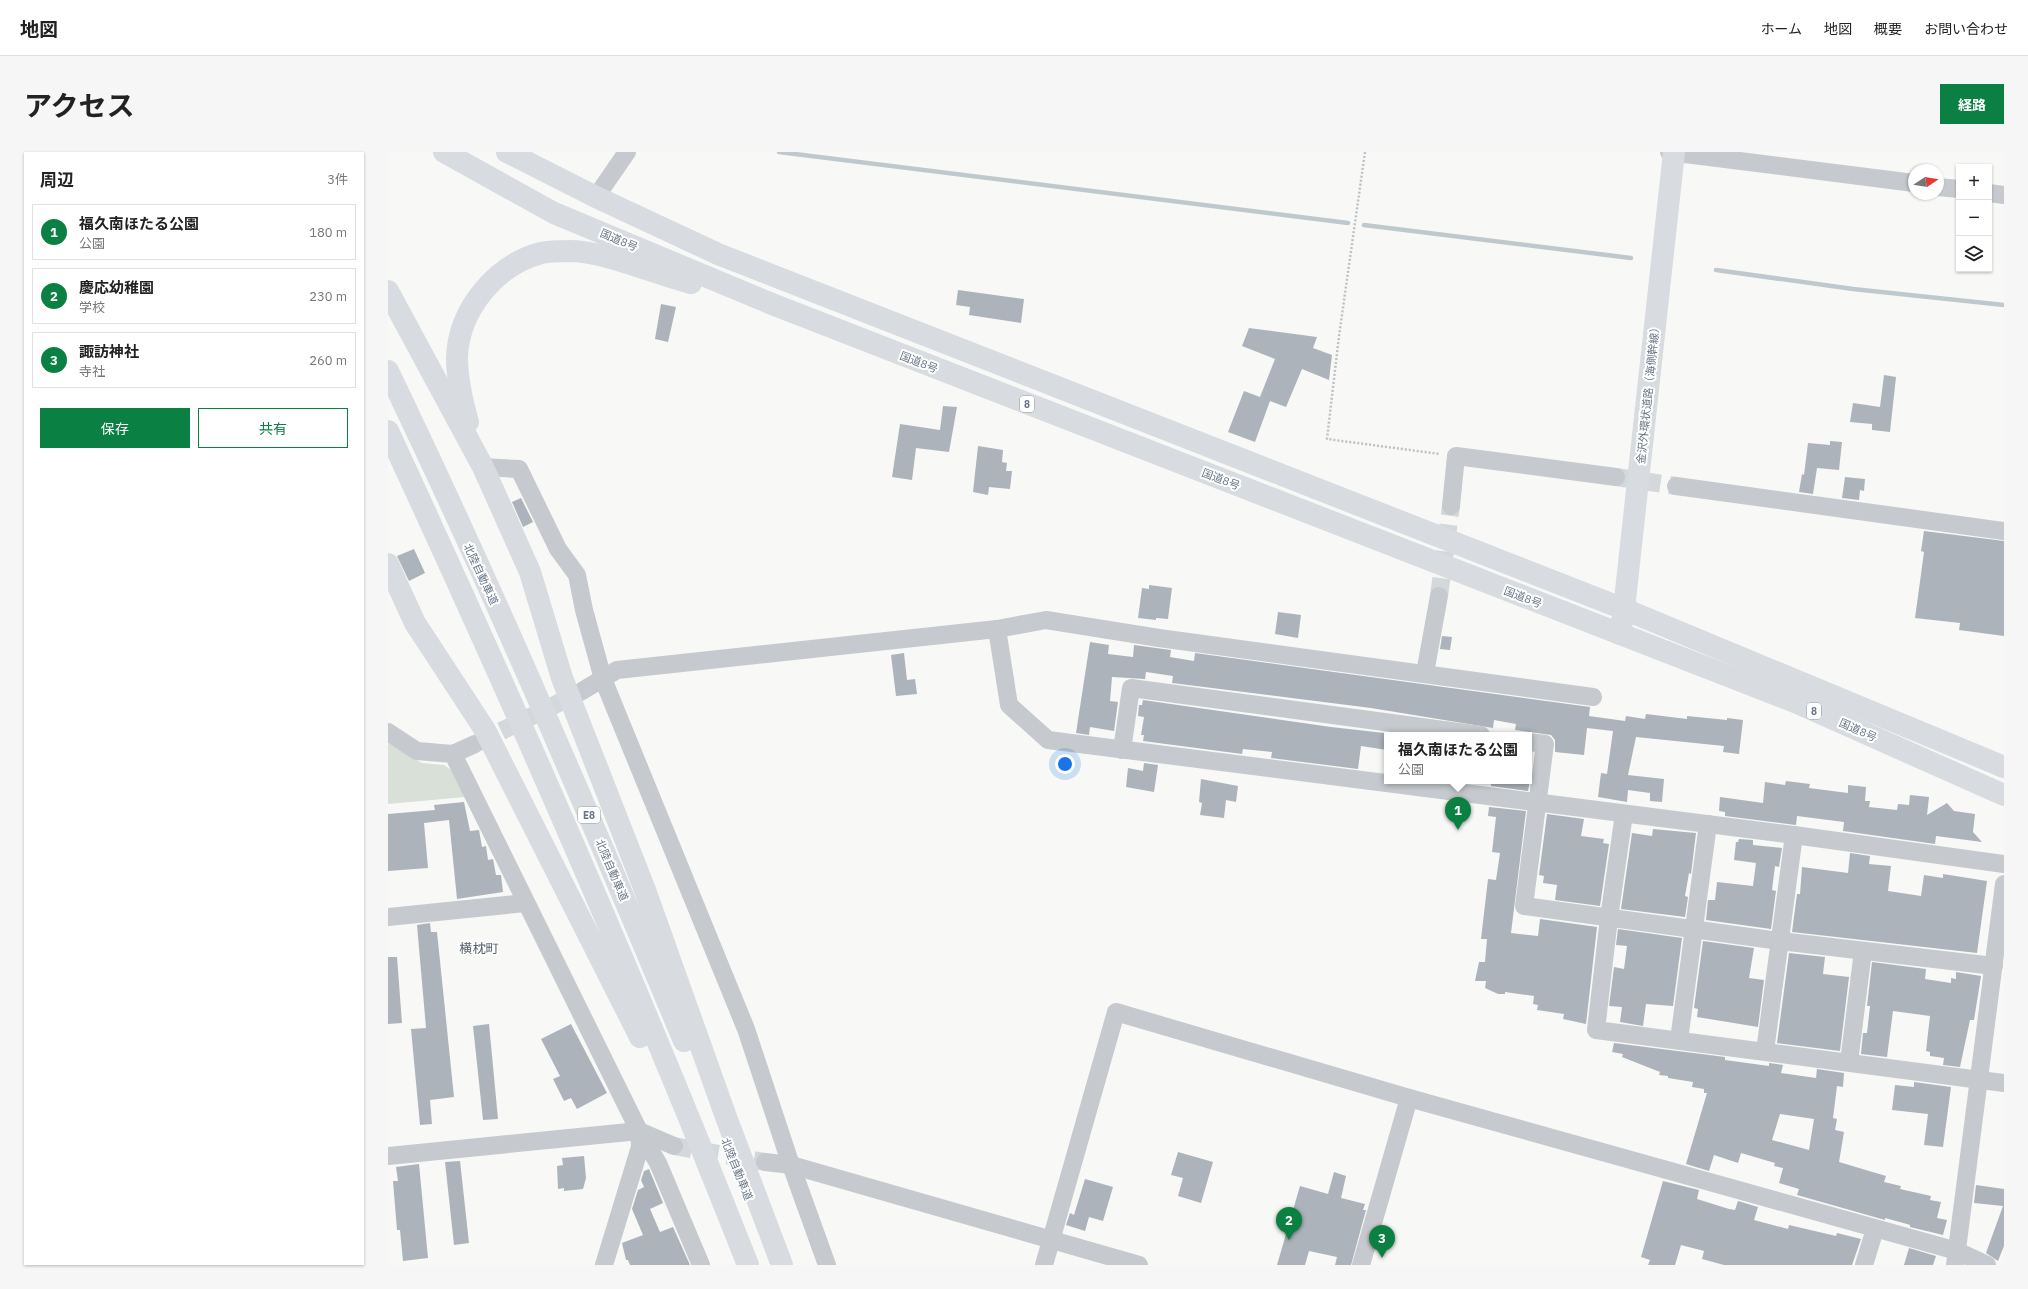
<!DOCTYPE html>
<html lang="ja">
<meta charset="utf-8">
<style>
body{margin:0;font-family:"IBM Plex Sans","Noto Sans JP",sans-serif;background:#f6f6f6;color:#222}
.controls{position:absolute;right:12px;top:12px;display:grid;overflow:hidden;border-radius:0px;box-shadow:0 1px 3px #0004}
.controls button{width:36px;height:36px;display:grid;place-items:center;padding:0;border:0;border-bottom:1px solid #e0e0e0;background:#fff;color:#222;font:20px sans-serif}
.compass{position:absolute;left:1520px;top:12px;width:36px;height:36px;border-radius:50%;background:#fff;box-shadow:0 1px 3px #0004;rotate:78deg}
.you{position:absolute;left:677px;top:612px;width:14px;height:14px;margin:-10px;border:3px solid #fff;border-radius:50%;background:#1a73e8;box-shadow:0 0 0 6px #1a73e833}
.badge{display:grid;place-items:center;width:26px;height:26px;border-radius:50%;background:#0b8043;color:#fff;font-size:13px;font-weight:700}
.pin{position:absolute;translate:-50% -33px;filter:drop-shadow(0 1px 2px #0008)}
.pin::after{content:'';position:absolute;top:21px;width:14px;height:12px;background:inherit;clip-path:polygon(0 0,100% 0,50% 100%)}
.popup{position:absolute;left:996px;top:580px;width:148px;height:52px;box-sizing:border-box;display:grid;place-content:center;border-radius:0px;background:#fff;filter:drop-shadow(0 1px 3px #0005);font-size:13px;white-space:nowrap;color:#767676}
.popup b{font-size:15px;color:#222}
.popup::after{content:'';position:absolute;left:50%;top:100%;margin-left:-8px;border:8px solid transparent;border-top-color:#fff}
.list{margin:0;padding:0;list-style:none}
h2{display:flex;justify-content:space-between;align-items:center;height:52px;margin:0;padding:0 16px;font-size:17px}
h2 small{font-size:13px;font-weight:400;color:#767676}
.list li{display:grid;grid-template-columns:26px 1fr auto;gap:12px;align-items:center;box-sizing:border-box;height:56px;margin:0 8px 8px;padding:0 8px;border:1px solid #e0e0e0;border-radius:0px}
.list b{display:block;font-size:15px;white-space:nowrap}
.list p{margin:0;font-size:13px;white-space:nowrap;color:#767676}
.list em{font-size:13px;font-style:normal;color:#767676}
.actions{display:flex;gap:8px;padding:12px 16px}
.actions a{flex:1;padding:9px 0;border:1px solid #0b8043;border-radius:0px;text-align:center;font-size:14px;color:#0b8043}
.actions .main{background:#0b8043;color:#fff}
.icon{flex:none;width:22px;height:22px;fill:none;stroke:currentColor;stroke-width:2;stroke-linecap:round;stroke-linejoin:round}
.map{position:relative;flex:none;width:1616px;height:1113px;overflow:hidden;border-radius:0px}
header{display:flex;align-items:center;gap:24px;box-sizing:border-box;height:56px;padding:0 20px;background:#fff;border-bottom:1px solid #e0e0e0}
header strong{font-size:19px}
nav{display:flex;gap:22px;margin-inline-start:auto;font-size:14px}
.intro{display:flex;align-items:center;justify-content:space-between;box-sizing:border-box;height:96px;padding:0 24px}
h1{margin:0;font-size:28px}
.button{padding:10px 18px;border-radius:0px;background:#0b8043;color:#fff;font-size:14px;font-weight:700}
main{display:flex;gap:24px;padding:0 24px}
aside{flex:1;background:#fff;border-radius:0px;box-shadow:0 1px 3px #0004}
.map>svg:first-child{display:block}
.green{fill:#d9e0d7}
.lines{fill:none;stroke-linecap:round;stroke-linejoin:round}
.stream{stroke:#bfc8cd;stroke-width:4.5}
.building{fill:#acb3ba;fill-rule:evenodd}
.minor-tunnel{stroke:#d4d8da;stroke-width:18;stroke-dasharray:18 9;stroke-linecap:butt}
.path{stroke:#bec0c3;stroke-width:2.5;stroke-dasharray:2 2;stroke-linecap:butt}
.minor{stroke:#c6c9cd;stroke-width:18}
.major{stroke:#d8dbdf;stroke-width:22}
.highway{stroke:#d8dbdf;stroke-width:22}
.labels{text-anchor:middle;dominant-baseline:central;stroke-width:4;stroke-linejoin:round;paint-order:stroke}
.shield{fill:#fff;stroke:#959fab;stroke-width:1}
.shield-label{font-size:10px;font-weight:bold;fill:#677687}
.street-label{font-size:11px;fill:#677687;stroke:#fff}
.quarter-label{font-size:13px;fill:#55606c;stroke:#fff}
</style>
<header>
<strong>地図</strong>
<nav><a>ホーム</a><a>地図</a><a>概要</a><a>お問い合わせ</a></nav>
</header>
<div class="intro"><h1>アクセス</h1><a class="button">経路</a></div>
<main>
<aside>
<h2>周辺<small>3件</small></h2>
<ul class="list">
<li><span class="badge">1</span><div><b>福久南ほたる公園</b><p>公園</p></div><em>180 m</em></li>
<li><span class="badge">2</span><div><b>慶応幼稚園</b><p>学校</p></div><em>230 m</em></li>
<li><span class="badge">3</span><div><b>諏訪神社</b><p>寺社</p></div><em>260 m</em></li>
</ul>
<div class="actions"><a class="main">保存</a><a>共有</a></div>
</aside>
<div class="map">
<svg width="1616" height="1113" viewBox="0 0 1616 1113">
<rect width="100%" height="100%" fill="#f8f9f6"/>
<path class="green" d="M0,591L34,611L56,613L65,619L77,645L0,652Z"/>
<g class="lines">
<g class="stream">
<path d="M391,0L960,71"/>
<path d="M976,73L1243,106"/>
<path d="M1328,118L1465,137L1616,153"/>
</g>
</g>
<g class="building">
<path d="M570,138L636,147L633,171L581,163L582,155L568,153Z"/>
<path d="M273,152L288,155L280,190L267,187Z"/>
<path d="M861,176L929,185L925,196L944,203L941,228L914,217L898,255L882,249L867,290L840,280L856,239L872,245L887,207L854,194Z"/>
<path d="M1496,223L1508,225L1502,280L1484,278V272L1462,270L1465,251L1492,255Z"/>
<path d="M555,254L569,255L561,300L528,296L524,328L504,325L512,272L552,278Z"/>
<path d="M1442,289L1454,290L1451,318L1429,316L1425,342L1411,340L1414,322L1416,323L1420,291L1442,293Z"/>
<path d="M590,294L615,298L614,310L619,311L618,319H624L622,337L601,335L600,343L585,340Z"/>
<path d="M1457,325L1477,327L1476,339L1472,338L1471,348L1454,346Z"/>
<path d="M133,346L145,370L135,375L124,350Z"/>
<path d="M1536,379L1616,389V484L1571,478L1572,471L1527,466L1536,400L1533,399Z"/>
<path d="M26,397L37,421L21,429L9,404Z"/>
<path d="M761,433L784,436L780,467L768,466V468L750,466L754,436L761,437Z"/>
<path d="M890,460L913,463L910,486L887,482Z"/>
<path d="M1054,484L1064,485L1062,498L1052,497Z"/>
<path d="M702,490L721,493L720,502L745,505L746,493L783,498L782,505L806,509L807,501L1202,555L1201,564L1237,569L1238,564L1257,567L1258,562L1299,567V564L1339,568V566L1355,568L1351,602L1335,600L1336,594L1248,585L1240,623L1276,627L1274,650L1262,649V641L1240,638L1239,650L1222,647L1210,645L1213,621L1219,622L1225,579L1199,576L1196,603L1167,600V588L1163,583L1127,578L1128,572L1106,568L1105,576L983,556L784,531L785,524L758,520L757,527L724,525L722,549L730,550L726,579L702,575L701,583L688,581Z"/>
<path d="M516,501L519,528L527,527L529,542L508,544L503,503Z"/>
<path d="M755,548L943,575L1014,583H999V598L973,594L970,617L883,606L884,600L855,597L854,602L755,589L756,583H753L756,565L750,564L751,553H754Z"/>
<path d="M756,611L770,613L766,640L738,635L740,616L755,619Z"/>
<path d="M813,627L850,634L848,650L838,648L836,666L812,663L814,651L811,650Z"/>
<path d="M1103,629H1142L1140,639L1103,634Z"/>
<path d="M1398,629L1422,632L1421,636L1460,641V633L1478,635L1477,649H1482L1481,655L1509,658L1510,652L1521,653L1522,643L1541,645L1539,663L1559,651L1566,659L1587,662L1585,680L1594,690L1548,684L1547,692L1455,679L1456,670L1409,664L1408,673L1337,664V660L1331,659L1332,645L1375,651L1377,630L1397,633Z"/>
<path d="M76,650L82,679L91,678L94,695L98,694L100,708L105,707L108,723H113L115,740L69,747L61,668L36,671L40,716L0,719V662L47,658L46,653Z"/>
<path d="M1101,655L1138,659L1123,781L1150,784L1152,767L1209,775L1198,872L1175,867L1176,862L1149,858L1150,853L1145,852L1146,844L1117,840V842H1110L1097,836L1098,829H1087L1091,810H1097L1099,787H1093L1100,727L1108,728L1112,701L1104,700L1108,665L1100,664Z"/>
<path d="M1159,662L1196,667L1193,684L1216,687L1215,691L1221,692L1212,754L1167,748L1169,733L1155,731L1156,724L1151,723Z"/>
<path d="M1265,677L1308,681L1303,722L1301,721L1297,744L1300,745L1297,765L1233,757L1244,681L1264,684Z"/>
<path d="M1351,687L1365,688V693L1394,696L1391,715L1387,714L1384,738L1388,739L1383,777L1318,768L1320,748H1327L1329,730L1365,734L1368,711L1346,708L1348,690H1350Z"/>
<path d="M1462,701L1482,704L1481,712L1503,714L1500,739L1533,744L1536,723L1555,726V722L1599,729L1589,801L1404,780L1409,742H1412L1414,715L1460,721Z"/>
<path d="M42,771L43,780H49L66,945L42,948L44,972L32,973L23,877L38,876L29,773Z"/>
<path d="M1230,777L1294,786L1285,854L1258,852L1255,874L1232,870L1234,855L1221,854L1226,815L1236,817L1239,794L1228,793Z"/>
<path d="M1315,789L1366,796L1361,826L1376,828L1370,875L1309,865L1310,857L1306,856Z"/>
<path d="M1401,801L1437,805L1435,822L1461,825L1452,899L1389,891Z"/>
<path d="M0,805H9L14,871L0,872Z"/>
<path d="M1484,810L1538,817L1537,827L1563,831V826L1568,827V820L1593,824L1586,868H1582L1572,915L1555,913L1556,906L1542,904V900L1538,899L1542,864L1505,859L1499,905L1473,902L1475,881H1479L1482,854H1479Z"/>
<path d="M101,872L110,967L95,968L85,874Z"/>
<path d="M183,872L219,941L189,957L183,946L176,949L165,927L172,924L153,887Z"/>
<path d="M1226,891L1337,905V908L1381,914V911L1395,913L1393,921L1428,926L1429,917L1456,921L1455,935L1449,934L1445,966L1449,967L1447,978L1456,980L1451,1010L1498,1024L1496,1030L1513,1034L1512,1037L1543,1044L1542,1048L1553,1050L1549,1066L1559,1068L1555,1083L1522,1075V1073L1519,1072L1497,1066V1068L1409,1043L1411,1037L1391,1031L1395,1016L1386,1014L1387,1011L1353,1001L1350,1011L1326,1003L1321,1019L1298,1012L1319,941H1316V937L1304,935L1305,930L1280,926V924L1271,923L1272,920L1234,905L1235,902L1224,900ZM1392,962L1426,967L1421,998L1384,988Z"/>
<path d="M1526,930L1563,935L1555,995L1536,993L1540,962L1504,958L1507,933L1526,935Z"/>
<path d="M790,1000L825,1010L813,1051L790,1044L795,1026L783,1023Z"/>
<path d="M196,1004L198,1026L195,1037L176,1039V1036L170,1037L169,1014L175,1013L174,1006Z"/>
<path d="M72,1009L81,1091L66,1093L57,1010Z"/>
<path d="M31,1012L40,1106L15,1109L12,1078H9L5,1029H10L8,1015Z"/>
<path d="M261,1017L275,1051L262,1057L272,1080L285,1075L302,1113H242L240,1108H238L234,1091L255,1083L244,1057L250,1038L256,1035L253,1028L256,1019Z"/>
<path d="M946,1020L958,1024L953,1046L977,1052L975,1058H978L963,1113H947L949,1105L921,1099L917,1113H889L912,1034L940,1042Z"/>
<path d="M697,1027L725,1035L715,1069L701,1065L697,1079L678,1073L682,1061L686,1063Z"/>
<path d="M1275,1029L1311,1038L1309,1047L1341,1057L1347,1058L1350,1049L1370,1055L1366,1068L1400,1077L1401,1073L1448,1084L1449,1081L1473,1087L1464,1113H1336L1314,1107L1316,1099L1293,1093L1287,1113H1260L1262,1108L1253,1105Z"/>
<path d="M1588,1033L1616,1037V1094L1610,1109L1598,1101L1615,1054L1586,1051Z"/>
<path d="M1521,1096L1548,1104L1545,1113H1516Z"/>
</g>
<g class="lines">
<g class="minor-tunnel">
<path d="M1228,325L1288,334"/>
<path d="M1051,444L1063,354"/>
<path d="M89,591L193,540"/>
<path d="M286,994L377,1010"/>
</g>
<path class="path" d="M977,0L951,184L939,287L1052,302"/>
<g class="minor">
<path d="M1281,0L1526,31"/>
<path d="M1550,35L1571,37"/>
<path d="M1601,41L1616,43"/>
<path d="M208,45L239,0"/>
<path d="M95,315L131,317L170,397L189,423L196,458L215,527L358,877L403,1013L439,1113"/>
<path d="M1288,334L1616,379"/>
<path d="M1063,354L1068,304L1228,325"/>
<path d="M609,477L621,553L660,588L1406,683L1616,712"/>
<path d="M1037,521L1051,444"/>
<path d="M194,539L229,518L609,477L658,468L771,486L1205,545"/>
<path d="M0,580L29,599L65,602L87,592"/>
<path d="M1141,590L1157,592L1136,754L1392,789L1606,814"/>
<path d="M734,598L743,536L1093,583"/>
<path d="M65,602L251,979L270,1011L313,1113"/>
<path d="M1236,662L1221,766L1208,878L1616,931"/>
<path d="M0,765L138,751"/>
<path d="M1291,888L1320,672"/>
<path d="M1377,899L1406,683"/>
<path d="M1461,910L1475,799"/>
<path d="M0,1004L251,979L286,994"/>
<path d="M377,1010L403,1013L751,1113"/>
<path d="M216,1113L252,995L251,979"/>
<path d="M656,1113L728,860L1021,946L1569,1099L1599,1113"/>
<path d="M973,1113L1021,946"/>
<path d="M1476,1113L1487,1077"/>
<path d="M1567,1113L1616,732"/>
</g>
<path class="major" d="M1232,482L1236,457L1286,0"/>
<g class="highway">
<path d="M56,0L166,61L384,152L1407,550L1616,643"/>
<path d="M119,0L208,45L330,102L1236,457L1616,615"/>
<path d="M0,139L95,315L142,420L174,526L257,738L338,965L394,1113"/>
<path d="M0,219C106,439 202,664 296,889"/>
<path d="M80,270C74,249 69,227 69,205C71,157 108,113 153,101C162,99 174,99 183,99C219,100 267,122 303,131"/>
<path d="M0,279C127,553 249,831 360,1113"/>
<path d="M0,412L27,471L97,578L252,885"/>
</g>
</g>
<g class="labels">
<g class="shield">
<rect x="632" y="244" width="14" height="16" rx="3"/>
<rect x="1419" y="551" width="14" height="16" rx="3"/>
<rect x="190" y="655" width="22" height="16" rx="3"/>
</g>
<g class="shield-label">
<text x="639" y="252">8</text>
<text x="1426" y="559">8</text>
<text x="201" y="663">E8</text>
</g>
<g class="street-label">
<text transform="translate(231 88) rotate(23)">国道8号</text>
<text transform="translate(531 210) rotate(21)">国道8号</text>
<text transform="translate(1260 241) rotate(-84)">金沢外環状道路（海側幹線）</text>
<text transform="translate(833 327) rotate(21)">国道8号</text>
<text transform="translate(93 422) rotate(65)">北陸自動車道</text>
<text transform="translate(1135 445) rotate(21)">国道8号</text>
<text transform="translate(1470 578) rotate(24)">国道8号</text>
<text transform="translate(224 718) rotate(67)">北陸自動車道</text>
<text transform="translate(349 1017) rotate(68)">北陸自動車道</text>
</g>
<g class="quarter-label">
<text x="91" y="796">横枕町</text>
</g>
</g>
</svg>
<div class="controls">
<button>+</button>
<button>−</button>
<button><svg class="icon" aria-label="layers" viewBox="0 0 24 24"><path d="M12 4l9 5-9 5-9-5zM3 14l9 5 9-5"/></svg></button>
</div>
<svg class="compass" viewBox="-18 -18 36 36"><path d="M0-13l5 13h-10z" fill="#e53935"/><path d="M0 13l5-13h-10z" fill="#767676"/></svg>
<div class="you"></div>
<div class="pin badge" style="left:1070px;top:678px">1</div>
<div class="popup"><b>福久南ほたる公園</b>公園</div>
<div class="pin badge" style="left:901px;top:1088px">2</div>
<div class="pin badge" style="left:994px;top:1106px">3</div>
</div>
</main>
